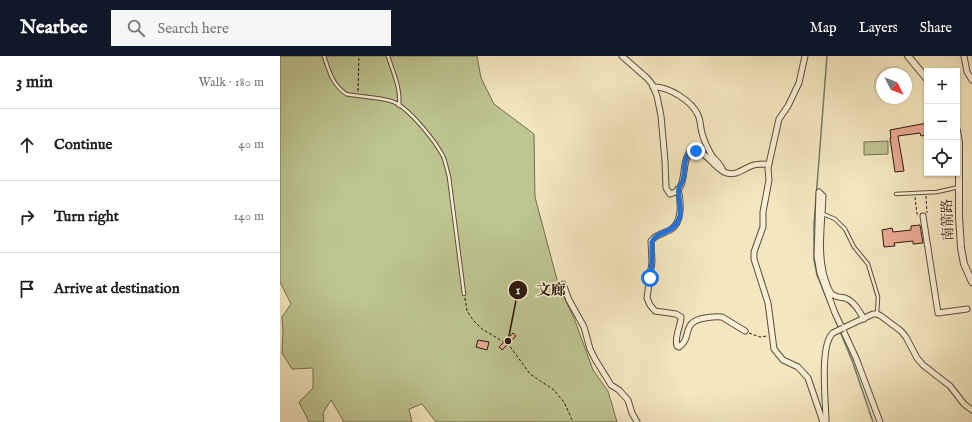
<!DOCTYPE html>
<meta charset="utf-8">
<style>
body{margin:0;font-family:"IM FELL English","Noto Serif SC",serif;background:#f6f6f6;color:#222}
.controls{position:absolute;right:12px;top:12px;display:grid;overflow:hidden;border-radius:0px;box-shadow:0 1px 3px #0004}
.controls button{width:36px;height:36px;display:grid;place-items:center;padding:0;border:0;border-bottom:1px solid #e0e0e0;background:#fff;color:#222;font:20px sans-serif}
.compass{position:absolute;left:596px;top:12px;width:36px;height:36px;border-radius:50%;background:#fff;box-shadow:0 1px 3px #0004;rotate:132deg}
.stop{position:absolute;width:12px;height:12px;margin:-9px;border:3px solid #1a73e8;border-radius:50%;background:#fff}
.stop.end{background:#1a73e8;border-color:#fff;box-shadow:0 1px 4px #0008}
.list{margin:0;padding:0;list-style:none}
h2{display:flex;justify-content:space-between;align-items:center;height:52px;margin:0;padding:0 16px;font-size:17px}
h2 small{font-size:13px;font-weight:400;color:#767676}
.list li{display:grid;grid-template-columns:26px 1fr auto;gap:12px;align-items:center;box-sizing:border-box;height:72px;padding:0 16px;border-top:1px solid #e0e0e0}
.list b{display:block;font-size:15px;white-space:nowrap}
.list em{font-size:13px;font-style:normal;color:#767676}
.icon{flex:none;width:22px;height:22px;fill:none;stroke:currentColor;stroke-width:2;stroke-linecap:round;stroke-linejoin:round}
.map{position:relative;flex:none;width:692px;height:366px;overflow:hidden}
header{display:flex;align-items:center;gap:24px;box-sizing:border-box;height:56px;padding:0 20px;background:#111827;color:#fff}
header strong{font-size:19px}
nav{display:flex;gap:22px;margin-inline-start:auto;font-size:14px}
.search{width:280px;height:36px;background:#f6f6f6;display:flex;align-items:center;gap:10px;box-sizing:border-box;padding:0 14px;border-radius:0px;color:#767676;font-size:15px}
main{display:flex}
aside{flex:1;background:#fff}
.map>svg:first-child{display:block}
.green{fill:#bdc590;stroke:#756e4f}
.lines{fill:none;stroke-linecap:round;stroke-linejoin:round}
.stream{stroke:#707d6e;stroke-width:1.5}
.building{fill:#eaa992;stroke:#2d180e}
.service-casing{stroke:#5f4c3a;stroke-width:4.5}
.minor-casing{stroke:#5f4c3a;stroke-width:7}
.tertiary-casing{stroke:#5f4c3a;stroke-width:8}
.path{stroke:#2d180e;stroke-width:1;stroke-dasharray:3 2;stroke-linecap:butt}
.service{stroke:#f8efd5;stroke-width:2.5}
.minor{stroke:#f8efd5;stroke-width:5}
.tertiary{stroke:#f8efd5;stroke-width:6}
.minor-bridge-casing{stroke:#5f4c3a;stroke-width:7;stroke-linecap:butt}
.minor-bridge{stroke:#f8efd5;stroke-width:5}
.route{stroke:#1a73e8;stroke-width:5}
.labels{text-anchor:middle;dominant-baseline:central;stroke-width:3;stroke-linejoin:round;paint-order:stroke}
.street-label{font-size:14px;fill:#2d180e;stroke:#f8efd5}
.leader{fill:none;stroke:#2d180e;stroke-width:1.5}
.callout-dot{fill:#2d180e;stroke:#f8efd5;stroke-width:1.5}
.mark-label{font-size:12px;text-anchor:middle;font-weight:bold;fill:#fff}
.callout-label{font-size:15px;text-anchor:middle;font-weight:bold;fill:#2d180e;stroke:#f8efd5;stroke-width:3;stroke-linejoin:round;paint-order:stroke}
</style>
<header>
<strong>Nearbee</strong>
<div class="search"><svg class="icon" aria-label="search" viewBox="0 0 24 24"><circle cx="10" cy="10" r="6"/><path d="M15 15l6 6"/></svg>Search here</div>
<nav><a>Map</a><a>Layers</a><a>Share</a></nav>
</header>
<main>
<aside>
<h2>3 min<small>Walk · 180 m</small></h2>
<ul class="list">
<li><svg class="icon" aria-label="ahead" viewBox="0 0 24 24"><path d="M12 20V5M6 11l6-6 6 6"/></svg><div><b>Continue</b></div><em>40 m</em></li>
<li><svg class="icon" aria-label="right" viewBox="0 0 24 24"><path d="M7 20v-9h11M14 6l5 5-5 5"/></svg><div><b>Turn right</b></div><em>140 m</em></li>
<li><svg class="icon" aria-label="arrive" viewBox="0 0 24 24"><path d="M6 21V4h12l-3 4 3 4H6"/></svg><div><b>Arrive at destination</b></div></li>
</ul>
</aside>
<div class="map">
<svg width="692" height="366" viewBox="0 0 692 366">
<rect width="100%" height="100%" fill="#f4e7bf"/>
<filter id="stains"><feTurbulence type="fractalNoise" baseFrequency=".005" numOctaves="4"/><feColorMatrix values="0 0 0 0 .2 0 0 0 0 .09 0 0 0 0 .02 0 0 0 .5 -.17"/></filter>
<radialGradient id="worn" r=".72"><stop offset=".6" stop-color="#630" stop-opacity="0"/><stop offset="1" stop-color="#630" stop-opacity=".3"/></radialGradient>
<g class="green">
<path d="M0,0H197L201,22L214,48L254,78L255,141L279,231L294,262L313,314L328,335L337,366H156L142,348L129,353L132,366H64L51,344L43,357L44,366H29L19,346L33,332V312L12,313L2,297L3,275L2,261L11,248L0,226Z"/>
<path d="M608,85V98L584,99V86Z"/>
</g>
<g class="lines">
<path class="stream" d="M547,0L534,168V204L537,219L573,307L593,366"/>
</g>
<g class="building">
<path d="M647,67V79L641,80L640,77L618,80L624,115L615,116L610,82H611L610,74Z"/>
<path d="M640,169L643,187L633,188V185L614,187L615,190L604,191L602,174L612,172L613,176L631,174V170Z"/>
<path d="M233,277L236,280L222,294L219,291Z"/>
<path d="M198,284L209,286L207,294L196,291Z"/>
</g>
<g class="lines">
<defs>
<g id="service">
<path d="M44,0C49,15 52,28 66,38C81,41 97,41 111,45C128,50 155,85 163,100C166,107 167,114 169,121L184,238"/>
<path d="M108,0C113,17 121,31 119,50"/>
<path d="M616,138L657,136L679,131"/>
<path d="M543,158L555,163L565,173L574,191L588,208L598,241L597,258"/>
</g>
<g id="minor">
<path d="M342,0L367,22L372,28L377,40L381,60L385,105L386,132L390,138C410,134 399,106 411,95C427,94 432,110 444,116C455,121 461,114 471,110C476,108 483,108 489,108"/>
<path d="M525,0L519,27L508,50L499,63L488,112L489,124L483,156V171L474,196V203L488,247L494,293L503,304L518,311L528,322L543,366"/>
<path d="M684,0L687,16L692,24"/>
<path d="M373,31C388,30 412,45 418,59C421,65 420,71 422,77C424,85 428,93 432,100C436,105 441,108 443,115"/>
<path d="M398,133C401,145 403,167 390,174C383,178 376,178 371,185L372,206L367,242L370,249L375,255L396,258L401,261C401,270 394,281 397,290L399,291C413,282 400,266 425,262C431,261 436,260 442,261L465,275"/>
<path d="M643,160L658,257L687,253"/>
<path d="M283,228L289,244L304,271L310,293L315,303L331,329L339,334L348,344L352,357L357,366"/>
<path d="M584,263C579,255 574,245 565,242C561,241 555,242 551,237C549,235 548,231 547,229C536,201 542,169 543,140L539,136L537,200L540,217L555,257L576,302L600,366"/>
<path d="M563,272L593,258H597L601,260L621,275L626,281L637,302L643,309L670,330L684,348L692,354"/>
<path d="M546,366C546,347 539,289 553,277"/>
</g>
<g id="tertiary">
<path d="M628,0L647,23"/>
<path d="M677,75L679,86V160L681,192L684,208L692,226"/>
</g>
</defs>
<use href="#service" class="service-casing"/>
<use href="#minor" class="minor-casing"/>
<use href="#tertiary" class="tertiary-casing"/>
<g class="path">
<path d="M78,35L79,0"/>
<path d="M646,140L647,157"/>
<path d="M635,141L637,158L639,159"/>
<path d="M185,242L187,255L193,264L202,273L229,289L250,318L274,334L284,346L293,366"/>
<path d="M469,277L480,281L487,280"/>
</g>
<use href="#service" class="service"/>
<use href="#minor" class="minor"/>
<use href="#tertiary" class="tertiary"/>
<defs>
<path id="minor-bridge" d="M553,277L563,272"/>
</defs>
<use href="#minor-bridge" class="minor-bridge-casing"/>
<use href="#minor-bridge" class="minor-bridge"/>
</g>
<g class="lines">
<path class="route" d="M370,222L372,206V186C379,172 393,181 400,160C402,152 397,137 399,132C400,129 402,127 403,124C406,114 402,103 411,95H416"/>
</g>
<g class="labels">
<g class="street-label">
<text transform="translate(668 164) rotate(-92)">南箭路</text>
</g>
</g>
<path class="leader" d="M228 285L238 234"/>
<g class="callout-dot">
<circle cx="228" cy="285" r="4"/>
<circle cx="238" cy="234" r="10"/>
</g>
<g class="mark-label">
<text x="238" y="238">1</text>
</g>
<g class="callout-label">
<text x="271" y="239">文廊</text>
</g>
<rect width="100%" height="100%" filter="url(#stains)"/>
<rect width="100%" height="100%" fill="url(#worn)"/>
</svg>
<div class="controls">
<button>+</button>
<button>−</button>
<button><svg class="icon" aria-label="locate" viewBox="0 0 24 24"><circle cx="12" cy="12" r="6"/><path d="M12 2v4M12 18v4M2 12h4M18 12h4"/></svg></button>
</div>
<svg class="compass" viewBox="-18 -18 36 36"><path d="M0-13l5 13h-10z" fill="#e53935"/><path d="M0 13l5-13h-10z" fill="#767676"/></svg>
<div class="stop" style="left:370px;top:222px"></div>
<div class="stop end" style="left:416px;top:95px"></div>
</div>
</main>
